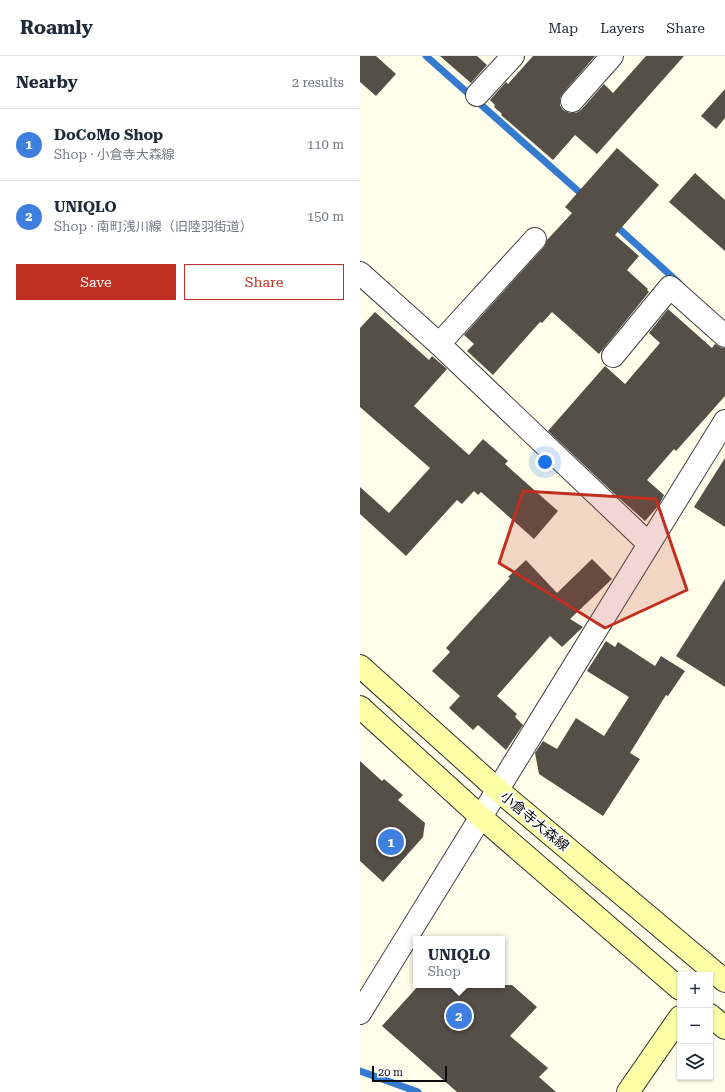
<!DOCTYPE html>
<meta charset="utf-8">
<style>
body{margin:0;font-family:"Roboto Serif","Noto Sans JP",serif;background:#f6f6f7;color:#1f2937}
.controls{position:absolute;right:12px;bottom:12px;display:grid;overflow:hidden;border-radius:0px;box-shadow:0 1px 3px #0004}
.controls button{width:36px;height:36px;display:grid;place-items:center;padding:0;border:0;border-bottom:1px solid #e0e1e3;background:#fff;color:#1f2937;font:20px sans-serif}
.scale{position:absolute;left:12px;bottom:10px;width:75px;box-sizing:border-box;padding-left:4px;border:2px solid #0c0c0c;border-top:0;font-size:11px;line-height:14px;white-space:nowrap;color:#0c0c0c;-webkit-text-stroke:3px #fff;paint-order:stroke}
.you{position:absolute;left:185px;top:406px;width:14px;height:14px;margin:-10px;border:3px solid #fff;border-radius:50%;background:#1a73e8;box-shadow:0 0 0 6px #1a73e833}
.badge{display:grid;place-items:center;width:26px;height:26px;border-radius:50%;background:#bf3021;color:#fff;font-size:13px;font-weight:700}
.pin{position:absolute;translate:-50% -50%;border:2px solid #fff;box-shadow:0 1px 4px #0006}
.popup{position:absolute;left:53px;top:880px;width:92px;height:52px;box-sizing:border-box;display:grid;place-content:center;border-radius:0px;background:#fff;filter:drop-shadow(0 1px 3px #0005);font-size:13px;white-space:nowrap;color:#747a83}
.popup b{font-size:15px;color:#1f2937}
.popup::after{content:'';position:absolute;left:50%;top:100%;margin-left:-8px;border:8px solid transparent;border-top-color:#fff}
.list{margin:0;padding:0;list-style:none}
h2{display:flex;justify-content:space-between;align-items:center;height:52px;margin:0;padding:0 16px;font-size:17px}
h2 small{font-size:13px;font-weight:400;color:#747a83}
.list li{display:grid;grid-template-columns:26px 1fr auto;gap:12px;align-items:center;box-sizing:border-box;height:72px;padding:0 16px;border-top:1px solid #e0e1e3}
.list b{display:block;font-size:15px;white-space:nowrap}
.list p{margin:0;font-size:13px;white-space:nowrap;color:#747a83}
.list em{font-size:13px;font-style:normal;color:#747a83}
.actions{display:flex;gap:8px;padding:12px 16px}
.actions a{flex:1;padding:9px 0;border:1px solid #bf3021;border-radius:0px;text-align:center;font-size:14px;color:#bf3021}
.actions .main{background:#bf3021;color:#fff}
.icon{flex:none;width:22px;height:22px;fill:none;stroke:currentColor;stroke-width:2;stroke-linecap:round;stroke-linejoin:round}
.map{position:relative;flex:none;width:365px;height:1036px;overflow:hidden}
header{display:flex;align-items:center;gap:24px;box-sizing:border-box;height:56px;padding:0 20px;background:#fff;border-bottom:1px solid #e0e1e3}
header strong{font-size:19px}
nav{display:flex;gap:22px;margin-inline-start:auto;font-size:14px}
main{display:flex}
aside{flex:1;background:#fff}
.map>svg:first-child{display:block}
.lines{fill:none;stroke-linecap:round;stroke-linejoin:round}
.stream{stroke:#347bd0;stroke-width:7}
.building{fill:#554f48}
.street-casing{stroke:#3f3f3f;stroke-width:24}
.secondary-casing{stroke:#2e2e2e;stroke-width:24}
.street{stroke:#fff;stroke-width:22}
.secondary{stroke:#fcffa6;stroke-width:22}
.marked{fill:#bf3021;fill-opacity:0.2;stroke:#bf3021;stroke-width:3;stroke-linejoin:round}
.labels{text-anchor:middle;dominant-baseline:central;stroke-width:4;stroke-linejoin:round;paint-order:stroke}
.street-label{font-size:14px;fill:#0c0c0c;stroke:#fff}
</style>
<header>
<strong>Roamly</strong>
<nav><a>Map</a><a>Layers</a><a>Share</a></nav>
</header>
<main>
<aside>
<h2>Nearby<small>2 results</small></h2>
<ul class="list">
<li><span class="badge" style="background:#3f7fe0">1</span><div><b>DoCoMo Shop</b><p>Shop · 小倉寺大森線</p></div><em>110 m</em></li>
<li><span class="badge" style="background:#3f7fe0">2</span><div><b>UNIQLO</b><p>Shop · 南町浅川線（旧陸羽街道）</p></div><em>150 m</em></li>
</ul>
<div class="actions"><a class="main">Save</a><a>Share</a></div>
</aside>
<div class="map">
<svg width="365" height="1036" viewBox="0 0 365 1036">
<rect width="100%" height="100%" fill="#fffeeb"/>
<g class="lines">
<g class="stream">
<path d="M66,0L226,142"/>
<path d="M254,168L319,227"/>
<path d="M0,1015L58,1036"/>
</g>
</g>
<g class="building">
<path d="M0,0H16L36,18L16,40L0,26Z"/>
<path d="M80,0H117L127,9L111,27Z"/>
<path d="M173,0H235L203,37L200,42V49L203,54L210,57H216L221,54L244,28L253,37L286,0H324L237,98L215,79L193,104L141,59L142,58L134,51L135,49L130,44L146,26L148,28Z"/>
<path d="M365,33V62L356,73L341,60Z"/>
<path d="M257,92L299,129L255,179L279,200L267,214L288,233L287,234L289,236L239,298L192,256L182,267L180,266L133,319L107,295L114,288L104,279L184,191L187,184L212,157L205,151Z"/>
<path d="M335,117L365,144V195L309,146Z"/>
<path d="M308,253L352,292L355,288L362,292H365V340L316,395L314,393L287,424L304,439L299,449L285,465L259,442L188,375L245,310L265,328L300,287L289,277Z"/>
<path d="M15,256L69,304L72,300L87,313L54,350L109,399L123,383L148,405L145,408L198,455L174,483L121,436L118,439L114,435L102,448L97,444L46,500L0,458V431L29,457L70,412L0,351V272Z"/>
<path d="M365,402V471L334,451Z"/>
<path d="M232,503L252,523L210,563L223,571L202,591L190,580L137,640L157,658L155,661L163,669L146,694L118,669L113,674L89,652L100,640L72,615L90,596L86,592L150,522L148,521L166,504L197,537Z"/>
<path d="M365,523V631L316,600Z"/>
<path d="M246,585L255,591L258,586L295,610L301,600L325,615L308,640L306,639L270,697L280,703L243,760L179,718L175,697L183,685L197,693L216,662L244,680L269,641L227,615Z"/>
<path d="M0,705L22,725L24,723L43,739L38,744L65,767L63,781L23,826L0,805Z"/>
<path d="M59,929H152L177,951L150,980L188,1012L179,1021L196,1036H97L22,970Z"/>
</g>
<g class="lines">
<defs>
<g id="street">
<path d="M117,39L153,0"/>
<path d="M212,45L252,0"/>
<path d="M0,217L79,288L289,488"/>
<path d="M79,288L175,183"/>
<path d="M253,300L310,231L365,280"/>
<path d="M0,957L365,365"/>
</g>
<g id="secondary">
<path d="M0,610L138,734L365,925"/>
<path d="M0,651L121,761L320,933"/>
<path d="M350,959L365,972"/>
<path d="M268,1036L320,961"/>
</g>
</defs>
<use href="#street" class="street-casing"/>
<use href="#secondary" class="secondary-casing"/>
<use href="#street" class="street"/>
<use href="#secondary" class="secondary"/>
</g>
<path class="marked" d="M163,435L296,443L327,534L245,572L139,507Z"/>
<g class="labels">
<g class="street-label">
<text transform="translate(175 765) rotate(40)">小倉寺大森線</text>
</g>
</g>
</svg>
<div class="controls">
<button>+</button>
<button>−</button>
<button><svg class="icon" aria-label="layers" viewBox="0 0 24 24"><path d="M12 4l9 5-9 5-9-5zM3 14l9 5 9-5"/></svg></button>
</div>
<div class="scale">20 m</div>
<div class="you"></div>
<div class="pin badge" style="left:31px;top:786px;background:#3f7fe0">1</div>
<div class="pin badge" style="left:99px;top:960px;background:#3f7fe0">2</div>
<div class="popup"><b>UNIQLO</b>Shop</div>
</div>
</main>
